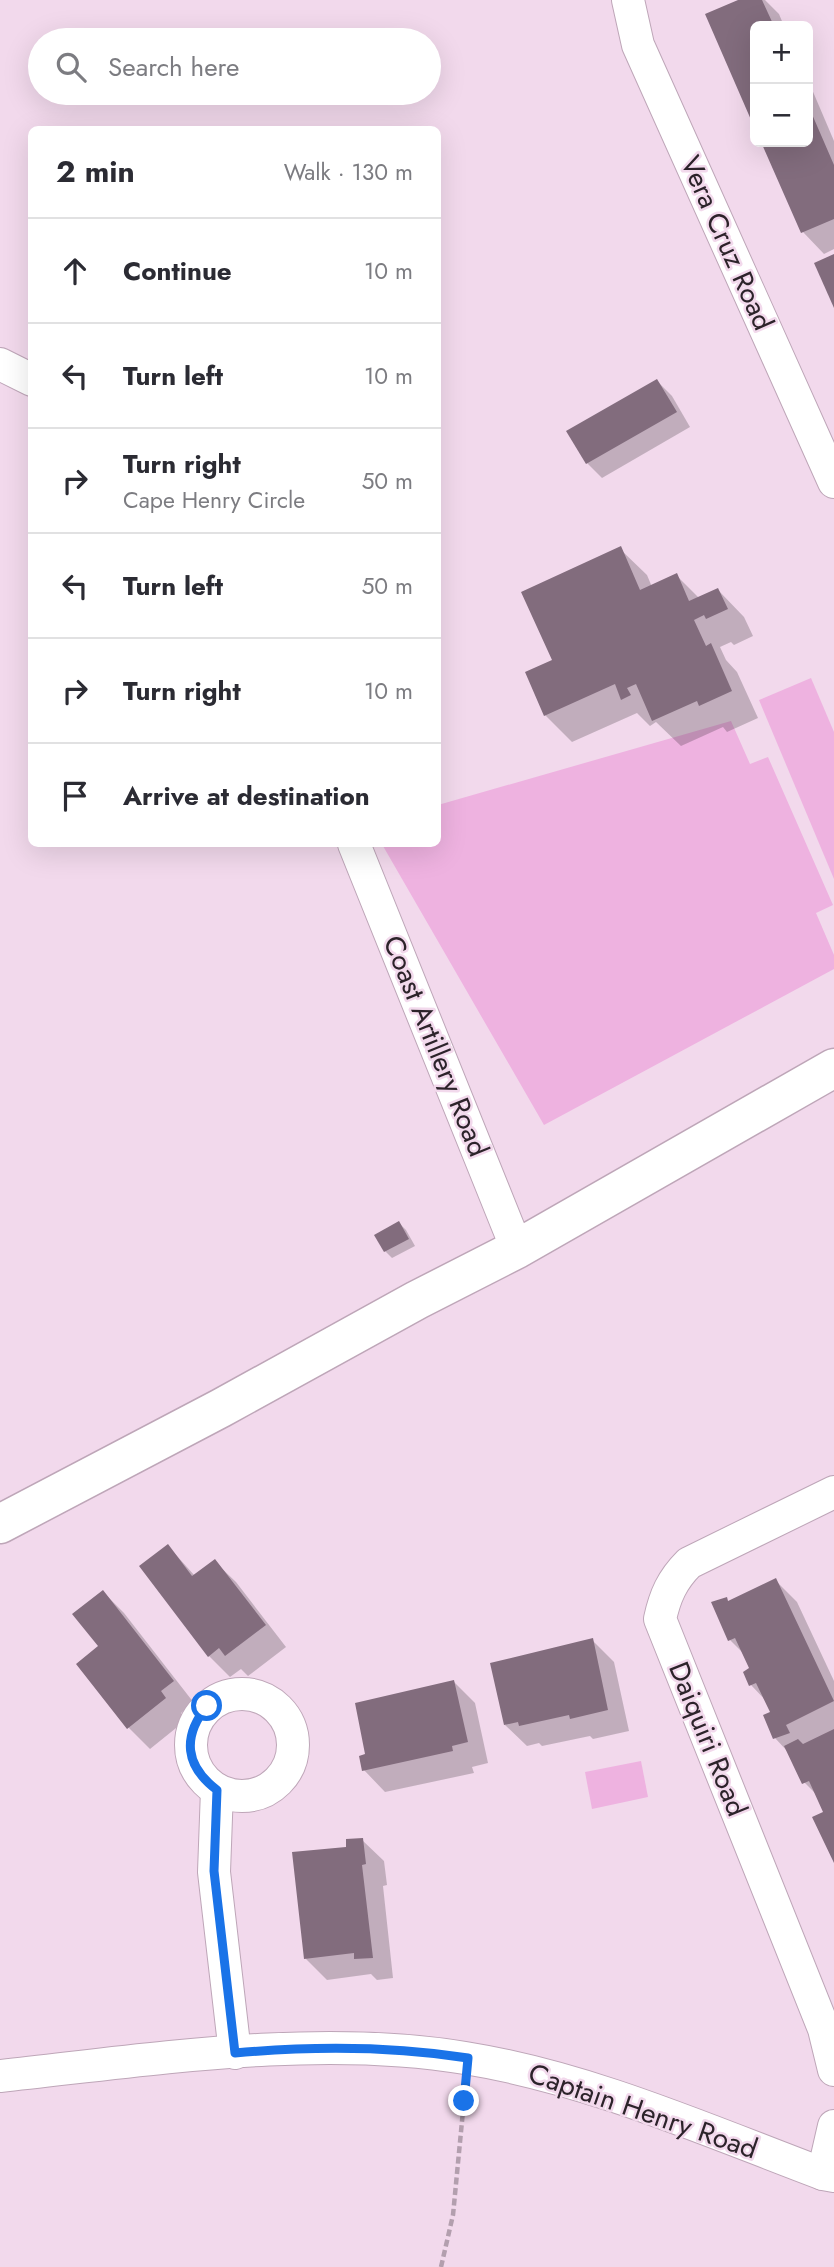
<!DOCTYPE html>
<meta charset="utf-8">
<style>
body{margin:0;font-family:Jost,sans-serif;background:#f2f2f3;color:#2b2b33}
.controls{position:absolute;right:21px;top:21px;display:grid;overflow:hidden;border-radius:10px;box-shadow:0 7px 28px #0002}
.controls button{width:63px;height:63px;display:grid;place-items:center;padding:0;border:0;border-bottom:2px solid #e1e1e2;background:#fff;color:#2b2b33;font:35px sans-serif}
.stop{position:absolute;width:21px;height:21px;margin:-16px;border:5px solid #1a73e8;border-radius:50%;background:#fff}
.stop.end{background:#1a73e8;border-color:#fff;box-shadow:0 2px 7px #0008}
.list{margin:0;padding:0;list-style:none}
h2{display:flex;justify-content:space-between;align-items:center;height:91px;margin:0;padding:0 28px;font-size:30px}
h2 small{font-size:23px;font-weight:400;color:#7c7c81}
.list li{display:grid;grid-template-columns:46px 1fr auto;gap:21px;align-items:center;box-sizing:border-box;height:105px;padding:0 28px;border-top:2px solid #e1e1e2}
.list b{display:block;font-size:26px;white-space:nowrap}
.list p{margin:0;font-size:23px;white-space:nowrap;color:#7c7c81}
.list em{font-size:23px;font-style:normal;color:#7c7c81}
.icon{flex:none;width:38px;height:38px;fill:none;stroke:currentColor;stroke-width:2;stroke-linecap:round;stroke-linejoin:round}
.map{position:relative;flex:none;width:834px;height:2267px;overflow:hidden}
.search{position:absolute;background:#fff;box-shadow:0 7px 28px #0002;left:28px;top:28px;width:413px;height:77px;display:flex;align-items:center;gap:18px;box-sizing:border-box;padding:0 24px;border-radius:38px;color:#7c7c81;font-size:26px}
.panel{position:absolute;background:#fff;box-shadow:0 7px 28px #0002;left:28px;top:126px;width:413px;height:721px;border-radius:10px}
.map>svg:first-child{display:block}
.green{fill:#eeb2e0}
.shadow{fill:#0003}
.building{fill:#826c7d}
.lines{fill:none;stroke-linecap:round;stroke-linejoin:round}
.street-casing{stroke:#bea6b8;stroke-width:34}
.secondary-casing{stroke:#bea6b8;stroke-width:41}
.path{stroke:#b39fae;stroke-width:4.5;stroke-dasharray:7 3.5;stroke-linecap:butt}
.street{stroke:#fff;stroke-width:32}
.secondary{stroke:#fff;stroke-width:38}
.route{stroke:#1a73e8;stroke-width:9}
.labels{text-anchor:middle;dominant-baseline:central;stroke-width:5;stroke-linejoin:round;paint-order:stroke}
.street-label{font-size:28px;fill:#2c232a;stroke:#f2d9ec}
</style>
<div class="map">
<svg width="834" height="2267" viewBox="0 0 834 2267">
<rect width="100%" height="100%" fill="#f2d9ec"/>
<g class="green">
<path d="M811,678L834,732V879L759,700Z"/>
<path d="M731,721L750,764L768,757L833,905L816,913L834,955V969L544,1125L383,846L384,844H438V805Z"/>
<path d="M641,1761L648,1797L592,1809L585,1772Z"/>
</g>
<g class="shadow">
<path d="M742,0H765L779,14L784,26H755V124L707,15Z"/>
<path d="M808,80L834,141V249L824,254L803,232L763,142H808Z"/>
<path d="M657,381L672,396L690,427L602,478L587,463Z"/>
<path d="M620,549L647,575L652,587L677,576L699,598L718,590L744,617L753,636L734,645L731,642L720,647L726,660L737,672L758,718L727,732L723,727L681,746L656,722L650,726L637,713L572,742L545,715L555,661Z"/>
<path d="M399,1223L406,1230L415,1246L392,1258L385,1251L376,1235Z"/>
<path d="M168,1546L195,1576L214,1561L236,1582L286,1647L248,1676L241,1669L230,1677L209,1656Z"/>
<path d="M775,1580L797,1602L834,1681V1859L826,1813L819,1797L804,1782L788,1752L775,1738L773,1713L767,1702L751,1685V1668L746,1656L730,1640L713,1603L729,1602Z"/>
<path d="M103,1592L124,1613L194,1703L181,1713L186,1720L150,1749L129,1728L100,1646Z"/>
<path d="M592,1640L614,1662L629,1731L593,1739L590,1736L542,1746L539,1743L527,1746L505,1725Z"/>
<path d="M454,1682L475,1703L488,1763L472,1767L474,1773L385,1792L364,1770Z"/>
<path d="M362,1840L384,1861L387,1885L383,1886L393,1978L377,1980L371,1974L327,1980L306,1959L348,1848Z"/>
</g>
<g class="building">
<path d="M738,0H762L774,26H755V129L705,14Z"/>
<path d="M808,105L834,165V219L801,233L761,142H808Z"/>
<path d="M834,254V308L814,263Z"/>
<path d="M657,379L677,412L586,464L566,431Z"/>
<path d="M621,546L640,590L677,573L689,601L718,588L728,609L706,619L704,615L694,620L706,646L711,643L732,691L699,706L697,701L652,721L636,684L627,688L631,695L621,700L615,684L544,716L525,672L552,660L521,592Z"/>
<path d="M399,1221L409,1239L384,1252L374,1235Z"/>
<path d="M168,1544L192,1576L215,1559L266,1625L225,1656L219,1648L208,1657L139,1566Z"/>
<path d="M776,1578L834,1701L786,1725L790,1733L773,1739L763,1715L770,1712L756,1683L749,1686L743,1672L749,1668L735,1638L728,1641L711,1602L727,1597L728,1601Z"/>
<path d="M103,1590L174,1681L161,1691L166,1698L127,1729L76,1664L98,1646L72,1614Z"/>
<path d="M593,1638L608,1710L570,1719L569,1715L519,1726L518,1722L504,1725L490,1663Z"/>
<path d="M454,1680L468,1742L452,1746L453,1751L362,1771L359,1756L365,1754L355,1703Z"/>
<path d="M834,1729V1863L812,1817L823,1812L809,1781L802,1784L784,1746L798,1739L803,1744Z"/>
<path d="M363,1838L366,1864L362,1865L373,1958L354,1959V1953L304,1959L292,1852L346,1847V1839Z"/>
</g>
<g class="lines">
<defs>
<g id="street">
<path d="M628,0L638,45L834,482"/>
<path d="M0,364L32,380"/>
<path d="M354,844L517,1249"/>
<path d="M834,1492L689,1563C672,1580 665,1596 660,1619L824,2029L834,2070"/>
<circle cx="242" cy="1745" r="51"/>
<path d="M217,1790L214,1872L235,2053"/>
<path d="M0,2076C149,2060 316,2033 465,2058C589,2078 706,2130 823,2174L834,2176"/>
<path d="M823,2174L834,2126"/>
</g>
<path id="secondary" d="M0,1524L221,1408L417,1300L517,1249L834,1068"/>
</defs>
<use href="#street" class="street-casing"/>
<use href="#secondary" class="secondary-casing"/>
<path class="path" d="M441,2267L453,2215L465,2090"/>
<use href="#street" class="street"/>
<use href="#secondary" class="secondary"/>
</g>
<g class="lines">
<path class="route" d="M207,1706C182,1737 185,1766 217,1790L214,1871L235,2053C312,2046 391,2046 468,2058L464,2101"/>
</g>
<g class="labels">
<g class="street-label">
<text transform="translate(727 243) rotate(66)">Vera Cruz Road</text>
<text transform="translate(436 1046) rotate(68)">Coast Artillery Road</text>
<text transform="translate(708 1739) rotate(68)">Daiquiri Road</text>
<text transform="translate(643 2111) rotate(19)">Captain Henry Road</text>
</g>
</g>
</svg>
<div class="controls">
<button>+</button>
<button>−</button>
</div>
<div class="stop" style="left:207px;top:1706px"></div>
<div class="stop end" style="left:464px;top:2101px"></div>
<div class="search"><svg class="icon" aria-label="search" viewBox="0 0 24 24"><circle cx="10" cy="10" r="6"/><path d="M15 15l6 6"/></svg>Search here</div>
<section class="panel">
<h2>2 min<small>Walk · 130 m</small></h2>
<ul class="list">
<li><svg class="icon" aria-label="ahead" viewBox="0 0 24 24"><path d="M12 20V5M6 11l6-6 6 6"/></svg><div><b>Continue</b></div><em>10 m</em></li>
<li><svg class="icon" aria-label="left" viewBox="0 0 24 24"><path d="M17 20v-9H6M10 6l-5 5 5 5"/></svg><div><b>Turn left</b></div><em>10 m</em></li>
<li><svg class="icon" aria-label="right" viewBox="0 0 24 24"><path d="M7 20v-9h11M14 6l5 5-5 5"/></svg><div><b>Turn right</b><p>Cape Henry Circle</p></div><em>50 m</em></li>
<li><svg class="icon" aria-label="left" viewBox="0 0 24 24"><path d="M17 20v-9H6M10 6l-5 5 5 5"/></svg><div><b>Turn left</b></div><em>50 m</em></li>
<li><svg class="icon" aria-label="right" viewBox="0 0 24 24"><path d="M7 20v-9h11M14 6l5 5-5 5"/></svg><div><b>Turn right</b></div><em>10 m</em></li>
<li><svg class="icon" aria-label="arrive" viewBox="0 0 24 24"><path d="M6 21V4h12l-3 4 3 4H6"/></svg><div><b>Arrive at destination</b></div></li>
</ul>
</section>
</div>
